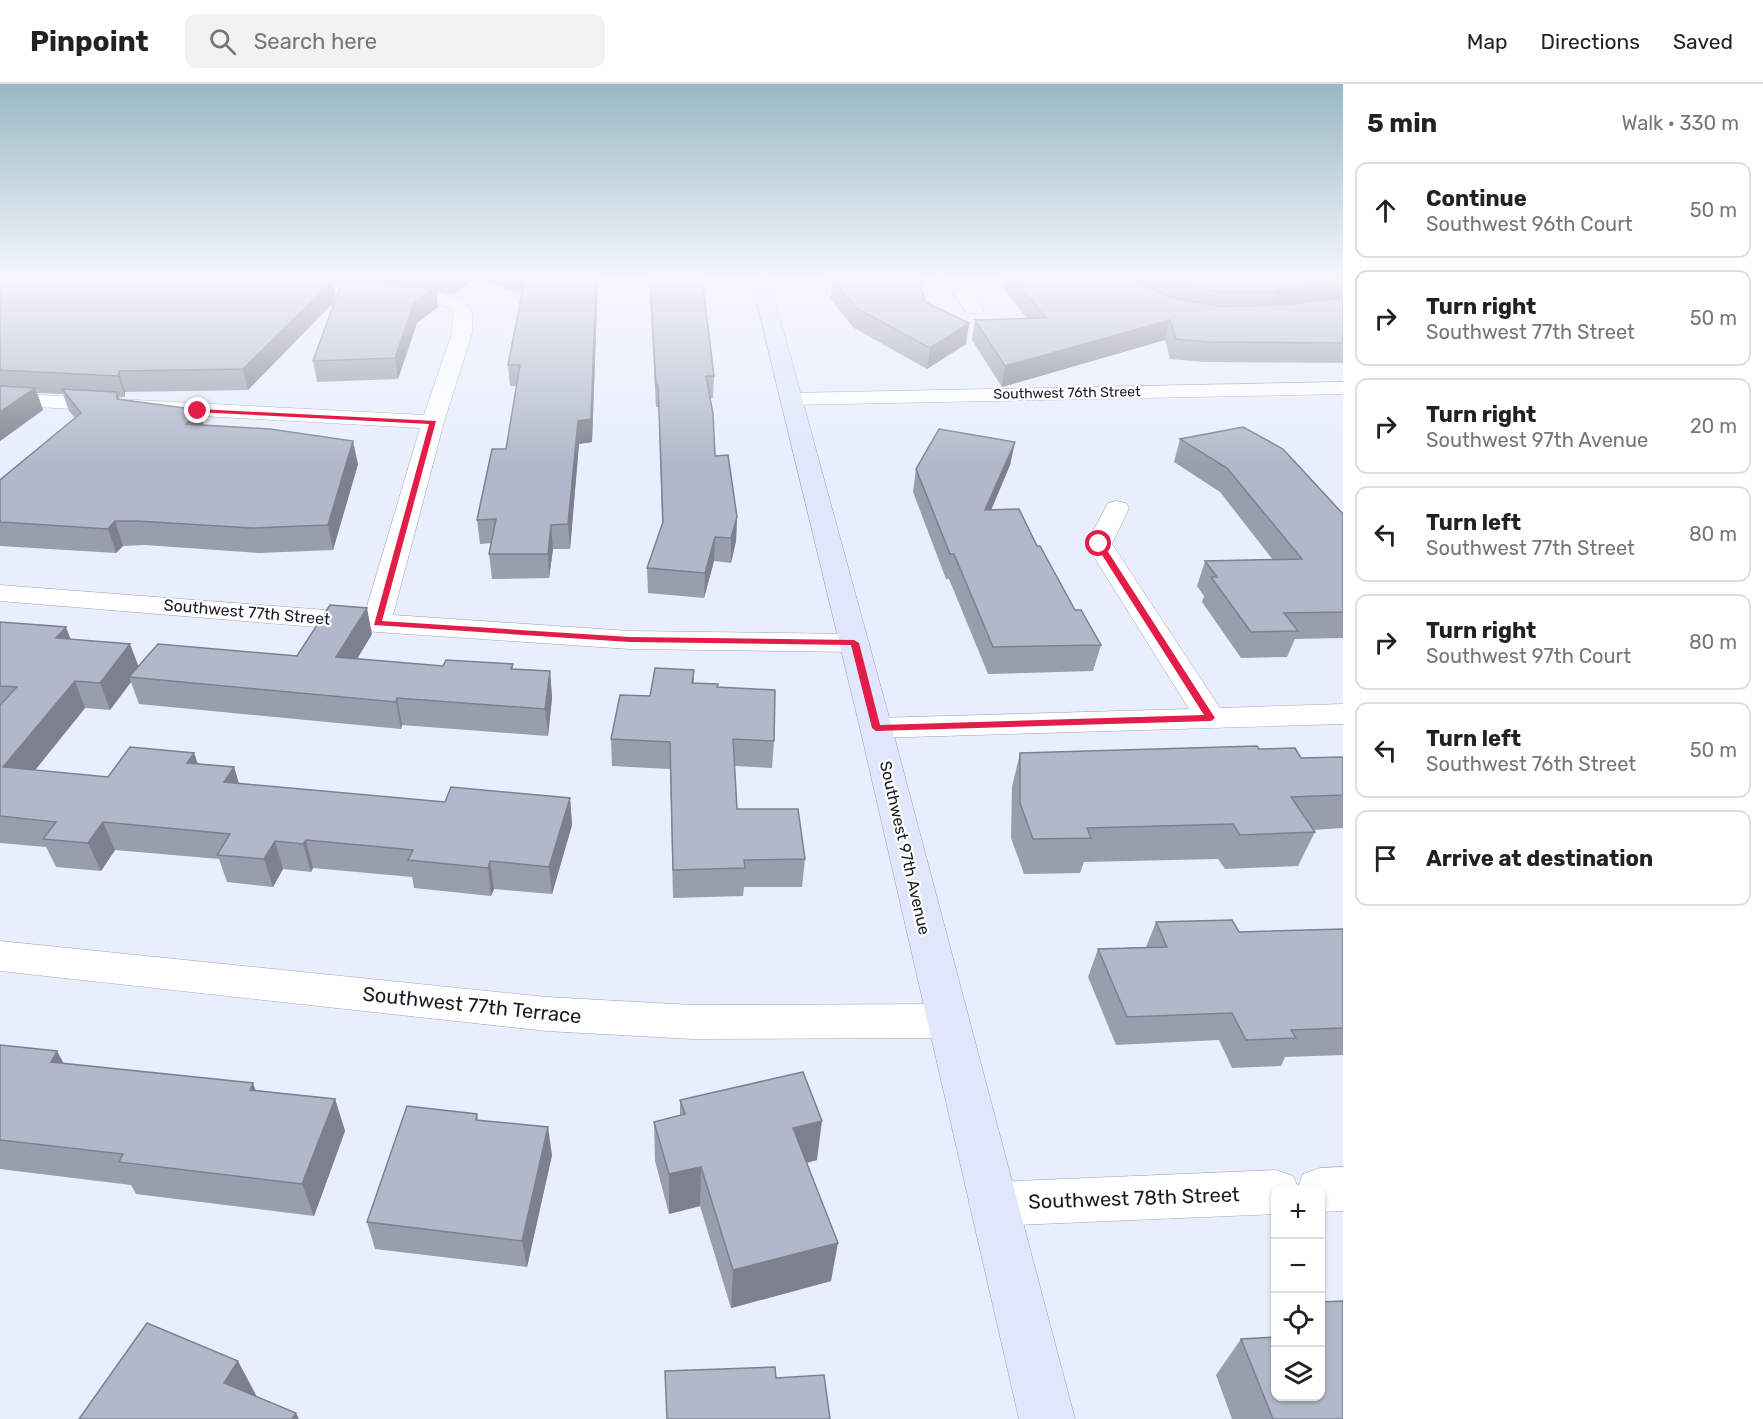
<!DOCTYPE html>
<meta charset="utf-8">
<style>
body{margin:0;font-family:Rubik,sans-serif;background:#f2f2f2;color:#222}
.controls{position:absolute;right:18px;bottom:18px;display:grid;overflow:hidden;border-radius:12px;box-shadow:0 2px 4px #0004}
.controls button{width:54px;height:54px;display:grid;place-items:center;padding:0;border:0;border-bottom:2px solid #e0e0e0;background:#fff;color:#222;font:30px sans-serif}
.stop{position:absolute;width:18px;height:18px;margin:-14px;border:4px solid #e11d48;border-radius:50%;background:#fff}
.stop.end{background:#e11d48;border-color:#fff;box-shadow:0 2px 6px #0008}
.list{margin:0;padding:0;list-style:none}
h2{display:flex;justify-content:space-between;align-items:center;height:78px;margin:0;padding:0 24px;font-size:26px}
h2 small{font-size:20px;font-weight:400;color:#767676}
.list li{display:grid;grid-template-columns:39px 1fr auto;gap:18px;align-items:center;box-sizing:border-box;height:96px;margin:0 12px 12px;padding:0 12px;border:2px solid #e0e0e0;border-radius:12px}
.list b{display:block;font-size:22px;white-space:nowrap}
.list p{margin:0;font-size:20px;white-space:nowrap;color:#767676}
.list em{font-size:20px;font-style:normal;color:#767676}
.icon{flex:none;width:33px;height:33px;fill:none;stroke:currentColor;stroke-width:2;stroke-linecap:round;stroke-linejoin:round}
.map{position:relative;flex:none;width:1343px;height:1335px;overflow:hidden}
header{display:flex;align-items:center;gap:36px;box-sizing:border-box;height:84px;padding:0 30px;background:#fff;border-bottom:2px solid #e0e0e0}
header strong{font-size:28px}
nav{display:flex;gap:33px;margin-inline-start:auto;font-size:21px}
.search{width:420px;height:54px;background:#f2f2f2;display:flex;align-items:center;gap:15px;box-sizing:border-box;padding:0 21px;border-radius:12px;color:#767676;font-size:22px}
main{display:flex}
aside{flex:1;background:#fff}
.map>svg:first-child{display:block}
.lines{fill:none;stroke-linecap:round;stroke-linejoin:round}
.street-casing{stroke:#9ba1b2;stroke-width:1}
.secondary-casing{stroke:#9ba1b2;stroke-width:1}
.street{fill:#fff;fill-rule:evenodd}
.secondary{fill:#e0e7fc;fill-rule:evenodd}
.wall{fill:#989ead;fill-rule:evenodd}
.shaded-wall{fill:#7c818d}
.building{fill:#b1b8c9;stroke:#7c818d;stroke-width:1.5}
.route{fill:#e11d48}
.labels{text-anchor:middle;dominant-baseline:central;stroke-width:4.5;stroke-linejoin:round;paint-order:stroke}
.far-street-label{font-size:14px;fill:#191b22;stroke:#fff}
.street-label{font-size:16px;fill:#191b22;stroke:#fff}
.near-street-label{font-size:20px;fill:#191b22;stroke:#fff}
</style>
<header>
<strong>Pinpoint</strong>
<div class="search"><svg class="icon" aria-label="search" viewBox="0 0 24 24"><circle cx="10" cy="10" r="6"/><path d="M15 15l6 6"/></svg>Search here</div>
<nav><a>Map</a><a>Directions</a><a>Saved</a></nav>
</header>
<main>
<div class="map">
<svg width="1343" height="1335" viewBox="0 0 1343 1335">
<rect width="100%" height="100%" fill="#e8eefd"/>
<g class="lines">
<defs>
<g id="street">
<path d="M943,194H960L983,225L981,229H967Z"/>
<path d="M290,201L438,209L460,215L472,228V249L444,338L393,531L630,547L854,550L864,553L869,559L864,565L854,568L630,565L377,548L0,517V501L365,529L420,344L0,321V309L424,331L452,249L454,229L448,223L436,219L284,210L281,206L284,202Z"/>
<path d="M1343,298V310L791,321L783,320L780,315L783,310L791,309Z"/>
<path d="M1117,417L1126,419L1129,424L1112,460L1220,624L1343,620V640L876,654L865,651L860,644L865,637L876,634L1189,625L1086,460L1108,419Z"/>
<path d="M0,857L546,913L693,921L947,920L962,925L968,937L962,949L947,954L693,955L546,947L0,887Z"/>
<path d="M1343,1083V1127L1320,1128V1106H1276V1130L993,1142L976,1136L969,1120L976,1104L993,1098L1276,1086L1293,1092L1298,1103L1303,1090L1320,1084Z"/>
</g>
<path id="secondary" d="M751,194H769L892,644L1075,1335H1019L860,644Z"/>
</defs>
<use href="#street" class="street-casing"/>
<use href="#secondary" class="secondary-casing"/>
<use href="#street" class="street"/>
<use href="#secondary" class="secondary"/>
</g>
<g class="wall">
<path d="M0,194H598L592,358L579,360L570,465H553L549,494L492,495L489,470L491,459L480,460L477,436L506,365L517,302H510L508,281L522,209L474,195L453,211L436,208L438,223L417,239L398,295L317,298L313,277L335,217L248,306L125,308V313H119V315L200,326L203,341L358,380L333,466L259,469L145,461L123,462L116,469L0,462V396L75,334L69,327L63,310L37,309L43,326L0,357ZM333,201L340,202L336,215Z"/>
<path d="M649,194H702L714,292L713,314H710L715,372L737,433L736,457L731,479L714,477L704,514L648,509L647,484L662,440L659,323H656Z"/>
<path d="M1005,194H1343V279L1204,278L1170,275L1165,256L1002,303L972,256L975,236L1027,235L1003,204Z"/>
<path d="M832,195L925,218L969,239L966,260L927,285L854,244L830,215Z"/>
<path d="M1180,355L1343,430V554L1295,555L1287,573L1241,574L1202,518L1204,512L1197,502L1205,477L1273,476L1220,408L1174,378Z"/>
<path d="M1015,358L1010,381L991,426L1037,462L1075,526L1101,561L1093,587L988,590L949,495H946L913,408L916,385Z"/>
<path d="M0,538L71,556L138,583L297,572L372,550L357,575L443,582L513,580V585L550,587L552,614L548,652L402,641L401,645L139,620L131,598L110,626L85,624L35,686L108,693L194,669L198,680L234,683L239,700L445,718L570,714L572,741L552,810L494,805L491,812L414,804L412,793L313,784L311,788L283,785L273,803L227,798L219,775L115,766L101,787L56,783L46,763L0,759Z"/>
<path d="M694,586V599L718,603L774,657L772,684L734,682L737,725L805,775L802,803H744L743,812L673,814L670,685L612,682L611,655L650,612Z"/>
<path d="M1259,665L1301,674H1343V744L1313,746L1315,748L1298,782L1225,785L1218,775L1084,778L1080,789L1024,790L1011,754L1012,703L1020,669Z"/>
<path d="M1156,838L1239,848L1343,845V971L1285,973L1281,982L1232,984L1219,956L1116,961L1088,893L1098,865L1146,863Z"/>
<path d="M0,961L57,967L63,979L256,1006L335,1015L345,1047L314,1132L136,1110L131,1101L0,1085Z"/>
<path d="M680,1016L817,1076L807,1079L831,1197L731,1224L700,1122L669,1130L655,1077L654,1038L680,1031Z"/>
<path d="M477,1030L478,1036L552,1071L527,1183L375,1165L367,1138Z"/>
<path d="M1241,1255L1275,1312L1343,1335H1232L1216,1291Z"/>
</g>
<g class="shaded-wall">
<path d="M451,194H474V195L453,211Z"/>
<path d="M596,194H598L592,358L579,360L570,465L568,440L578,337Z"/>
<path d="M332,197L336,216L248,306L243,285Z"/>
<path d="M1343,198V215L1269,226L1275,207Z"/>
<path d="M436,203L438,223L417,239L398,295L395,274L414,219Z"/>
<path d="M1170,236L1165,256L1002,303L1005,282Z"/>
<path d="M969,239L966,260L927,285L930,264Z"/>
<path d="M119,287L125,308V313L118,292Z"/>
<path d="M35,304L43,326L0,357V328Z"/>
<path d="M200,326L206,349L186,340Z"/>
<path d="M353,357L358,380L333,466L328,441Z"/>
<path d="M1015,358L1010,381L981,450L985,426Z"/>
<path d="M737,433L736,457L731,479V454Z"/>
<path d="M115,437L123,462L116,469L108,445Z"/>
<path d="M551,441L553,465L549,494L548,470Z"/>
<path d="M715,453L714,477L704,514L705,489Z"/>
<path d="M367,524L372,550L342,600L336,573Z"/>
<path d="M66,543L76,569L56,554Z"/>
<path d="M130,560L140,586L129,593L131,598L110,626L100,599Z"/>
<path d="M550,587L552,614L548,652L545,625Z"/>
<path d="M75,597L85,624L16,710L3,683Z"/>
<path d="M397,614L402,641L401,645L396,618Z"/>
<path d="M194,669L203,696L187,679Z"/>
<path d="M234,683L242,710L224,698Z"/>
<path d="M570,714L572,741L552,810L549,783Z"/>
<path d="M103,738L115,766L101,787L88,759Z"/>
<path d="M306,756L313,784L311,788L303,760Z"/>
<path d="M275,757L283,785L273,803L264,775Z"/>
<path d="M490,777L494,805L491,812L488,784Z"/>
<path d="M57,967L75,1000L51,978Z"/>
<path d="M253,999L265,1032L250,1006Z"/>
<path d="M335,1015L345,1047L314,1132L302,1100Z"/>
<path d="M822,1037L817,1076L788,1083L793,1044Z"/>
<path d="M548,1043L552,1071L527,1183L522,1157Z"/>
<path d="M701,1083L700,1122L669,1130V1090Z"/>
<path d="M838,1159L831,1197L731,1224L733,1186Z"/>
<path d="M238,1277L257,1313L224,1299Z"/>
<path d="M296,1329L299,1335H292Z"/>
</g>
<g class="building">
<path d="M0,194H256L332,197L243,285L119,287L118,292L0,286Z"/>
<path d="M525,194H596L591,335L578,337L568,440L551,441L548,470H489L496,435L477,436L492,365H506L520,281H508Z"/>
<path d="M650,194H702L714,292H706L713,330L715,372L728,371L737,433L731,454L715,453L705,489L647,484L663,438L658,301H656Z"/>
<path d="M862,194H918L925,218L969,239L930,264L856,224L832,195Z"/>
<path d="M1013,194H1128L1173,214L1218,222L1284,221L1343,214V259L1210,258L1176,255L1170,236L1005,282L975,236L1046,234Z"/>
<path d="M1168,194H1343V198L1275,207L1219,208L1188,202Z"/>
<path d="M342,197L436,203L414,219L395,274L313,277Z"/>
<path d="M0,302L35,304L0,328Z"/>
<path d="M62,305L117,308V315L200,326L186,340L270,345L353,357L328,441L252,444L137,437H115L108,445L0,438V396L81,329Z"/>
<path d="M1243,343L1283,365L1343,430V528L1284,529L1298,547L1251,548L1211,493H1217L1205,477L1302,475L1227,384L1180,355Z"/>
<path d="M939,345L1015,358L985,426L1019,425L1037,462H1040L1075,526H1081L1101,561L993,563L954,470H950L916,385Z"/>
<path d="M330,521L367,524L336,573L443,582L446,576L513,580L511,585L550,587L545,625L397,614L396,618L129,593L158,560L297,572Z"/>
<path d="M0,538L66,543L56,554L130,560L100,599L75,597L3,683L108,693L130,663L194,669L187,679L234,683L224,698L445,718L451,703L570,714L549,783L490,777L488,784L408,776L413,766L306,756L303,760L275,757L264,775L217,771L230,750L103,738L88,759L43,755L56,738L0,732V621L17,603L0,602Z"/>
<path d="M655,584L694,586L692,599L718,600L717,603L775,606L774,657L733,655L737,725H798L805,775L744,776L745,784L673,786L670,658L611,655L620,611L650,612Z"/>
<path d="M1257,662L1259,665L1295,664L1301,674L1342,673L1343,674V711L1291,713L1315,748L1240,751L1233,740L1087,744L1091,754L1033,755L1020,719V669Z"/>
<path d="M1232,836L1239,848L1343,845V944L1291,946L1296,954L1246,956L1232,929L1127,933L1098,865L1167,863L1156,838Z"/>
<path d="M0,961L57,967L51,978L253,999L250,1006L335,1015L302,1100L119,1078L123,1070L0,1056Z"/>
<path d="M803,988L822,1037L793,1044L838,1159L733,1186L701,1083L669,1090L654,1038L685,1030L680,1016Z"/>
<path d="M407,1022L477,1030L476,1036L548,1043L522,1157L367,1138Z"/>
<path d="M1343,1217V1335H1273L1241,1255L1275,1253V1312H1320V1218Z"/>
<path d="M147,1239L238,1277L224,1299L296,1329L292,1335H79Z"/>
<path d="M775,1283L776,1294L824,1291L830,1335H667L665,1287Z"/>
</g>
<linearGradient id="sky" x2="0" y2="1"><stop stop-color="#99b8c4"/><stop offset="0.51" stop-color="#f5f7fe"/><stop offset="1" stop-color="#f5f7fe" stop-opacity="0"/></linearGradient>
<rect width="1343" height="380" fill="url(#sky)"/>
<path class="route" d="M198,325L436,337L382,537L630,553L854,556L859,559L880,641L1204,631L1095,460L1099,458L1103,460L1215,634L1211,637L876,647L872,644L851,561L630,558L374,541L429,340L196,328Z"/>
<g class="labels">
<g class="far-street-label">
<text transform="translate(1067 309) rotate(-1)">Southwest 76th Street</text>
</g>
<g class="street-label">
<text transform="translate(247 528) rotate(5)">Southwest 77th Street</text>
<text transform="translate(905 764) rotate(77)">Southwest 97th Avenue</text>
</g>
<g class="near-street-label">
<text transform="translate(472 921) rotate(6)">Southwest 77th Terrace</text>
<text transform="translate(1134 1114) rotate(-2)">Southwest 78th Street</text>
</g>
</g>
</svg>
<div class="controls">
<button>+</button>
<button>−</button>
<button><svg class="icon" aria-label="locate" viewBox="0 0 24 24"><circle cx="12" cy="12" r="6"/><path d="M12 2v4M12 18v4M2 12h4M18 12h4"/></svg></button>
<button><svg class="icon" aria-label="layers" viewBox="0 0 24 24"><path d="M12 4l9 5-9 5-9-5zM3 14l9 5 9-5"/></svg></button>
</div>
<div class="stop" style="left:1099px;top:460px"></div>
<div class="stop end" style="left:198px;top:327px"></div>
</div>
<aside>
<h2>5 min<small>Walk · 330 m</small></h2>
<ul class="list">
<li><svg class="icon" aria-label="ahead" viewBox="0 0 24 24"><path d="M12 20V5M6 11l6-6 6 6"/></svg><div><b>Continue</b><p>Southwest 96th Court</p></div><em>50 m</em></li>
<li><svg class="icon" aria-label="right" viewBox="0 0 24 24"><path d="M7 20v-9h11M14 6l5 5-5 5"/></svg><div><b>Turn right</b><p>Southwest 77th Street</p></div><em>50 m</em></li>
<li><svg class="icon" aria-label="right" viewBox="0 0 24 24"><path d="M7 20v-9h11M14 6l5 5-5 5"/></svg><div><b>Turn right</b><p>Southwest 97th Avenue</p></div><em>20 m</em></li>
<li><svg class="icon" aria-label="left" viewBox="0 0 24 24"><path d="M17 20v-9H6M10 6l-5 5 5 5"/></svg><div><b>Turn left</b><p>Southwest 77th Street</p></div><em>80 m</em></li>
<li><svg class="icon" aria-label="right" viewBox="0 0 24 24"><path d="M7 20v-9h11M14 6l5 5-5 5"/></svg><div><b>Turn right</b><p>Southwest 97th Court</p></div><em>80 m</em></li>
<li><svg class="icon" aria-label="left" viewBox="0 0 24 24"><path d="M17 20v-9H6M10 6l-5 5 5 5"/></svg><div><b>Turn left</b><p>Southwest 76th Street</p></div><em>50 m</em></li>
<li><svg class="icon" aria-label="arrive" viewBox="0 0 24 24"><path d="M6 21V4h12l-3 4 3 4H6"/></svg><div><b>Arrive at destination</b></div></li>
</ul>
</aside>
</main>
